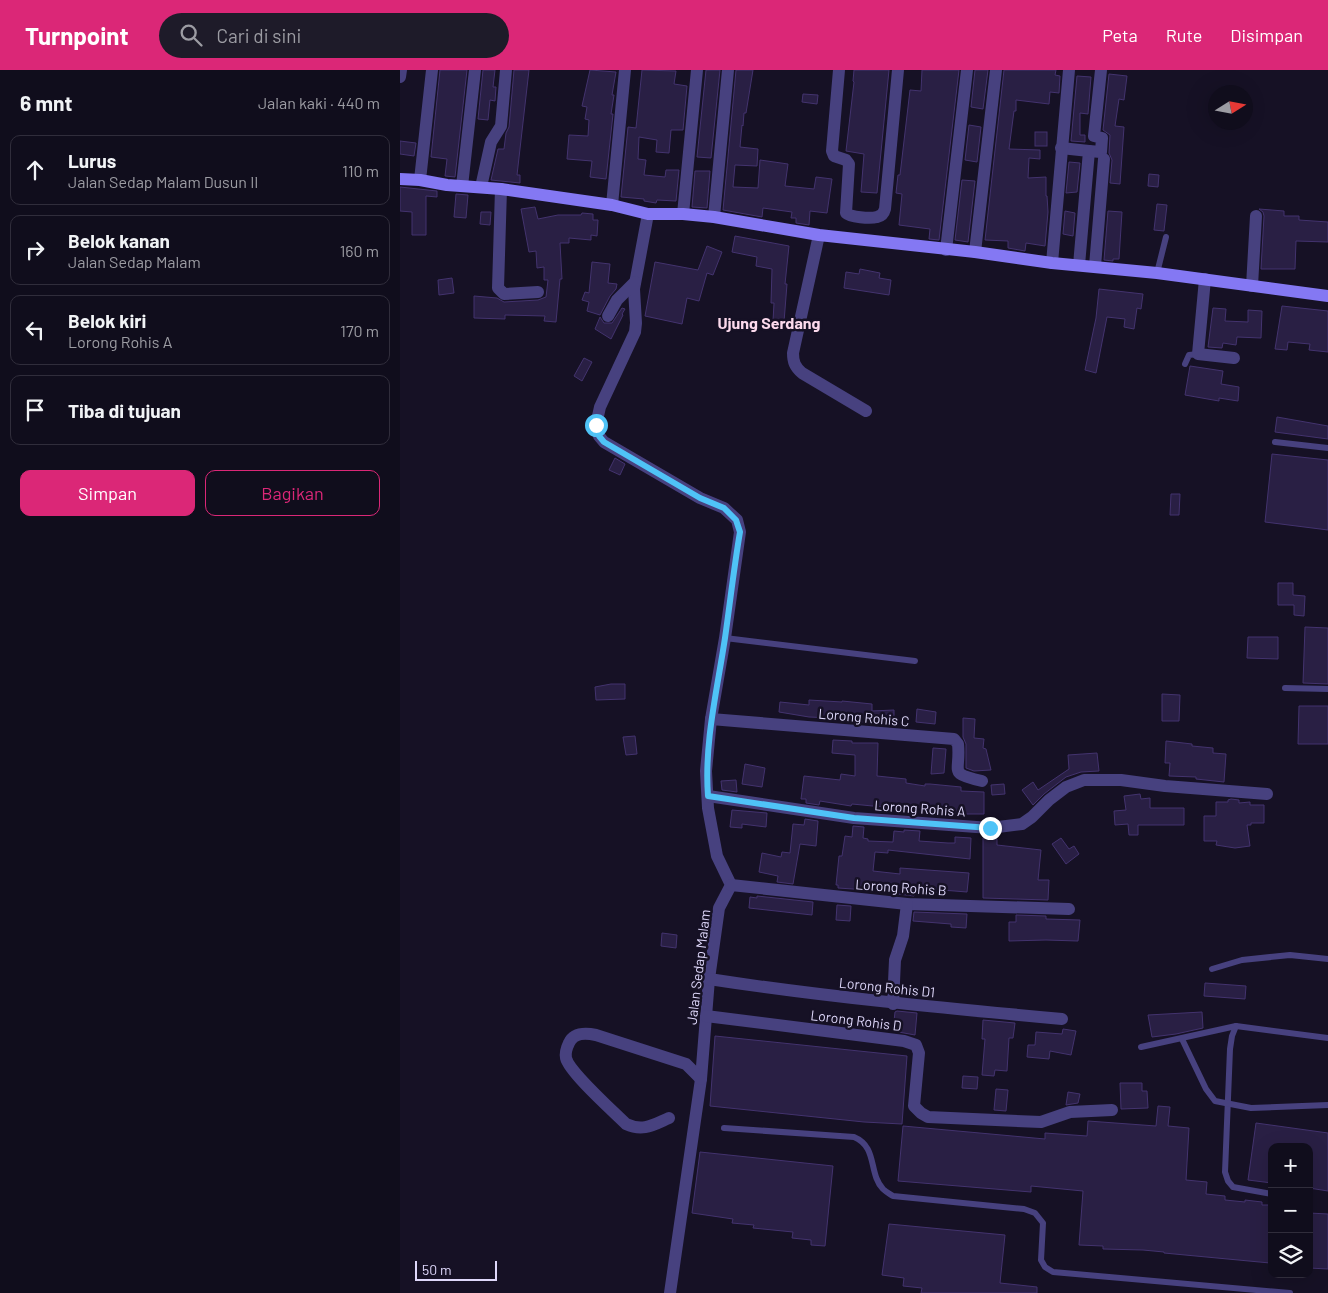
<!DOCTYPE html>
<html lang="id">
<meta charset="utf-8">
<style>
body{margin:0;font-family:Barlow,sans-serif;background:#1e1b29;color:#f1f3f6}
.controls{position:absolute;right:15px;bottom:15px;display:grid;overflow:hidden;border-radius:10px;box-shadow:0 5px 20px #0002}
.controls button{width:45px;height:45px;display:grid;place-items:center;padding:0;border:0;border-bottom:1px solid #302d3b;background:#100d1c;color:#f1f3f6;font:25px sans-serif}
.compass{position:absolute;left:808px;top:15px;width:45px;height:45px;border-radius:50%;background:#100d1c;box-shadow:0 5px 20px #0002;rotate:79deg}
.scale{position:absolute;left:15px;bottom:12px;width:82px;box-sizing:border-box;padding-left:5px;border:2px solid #dfd8fb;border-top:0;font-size:14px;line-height:18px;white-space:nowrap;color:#dfd8fb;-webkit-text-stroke:4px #161125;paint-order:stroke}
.stop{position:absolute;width:15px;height:15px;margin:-11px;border:4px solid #4fc3f7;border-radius:50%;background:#fff}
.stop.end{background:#4fc3f7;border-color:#fff;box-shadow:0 1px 5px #0008}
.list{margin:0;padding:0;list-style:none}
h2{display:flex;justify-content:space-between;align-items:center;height:65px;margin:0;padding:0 20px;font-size:21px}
h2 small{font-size:16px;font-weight:400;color:#9c9ca3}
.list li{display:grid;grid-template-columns:32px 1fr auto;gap:15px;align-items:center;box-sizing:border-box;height:70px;margin:0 10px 10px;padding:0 10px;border:1px solid #302d3b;border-radius:10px}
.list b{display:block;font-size:19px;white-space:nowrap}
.list p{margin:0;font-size:16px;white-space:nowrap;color:#9c9ca3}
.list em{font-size:16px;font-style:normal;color:#9c9ca3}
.actions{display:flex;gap:10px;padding:15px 20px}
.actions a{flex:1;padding:11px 0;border:1px solid #db2777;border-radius:10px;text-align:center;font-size:18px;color:#db2777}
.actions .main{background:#db2777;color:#fff}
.icon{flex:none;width:28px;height:28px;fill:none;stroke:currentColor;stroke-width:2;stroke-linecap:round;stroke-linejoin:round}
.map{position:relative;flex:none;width:928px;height:1223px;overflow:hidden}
header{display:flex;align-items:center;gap:30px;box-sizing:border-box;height:70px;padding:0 25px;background:#db2777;color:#fff}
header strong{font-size:24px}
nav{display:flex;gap:28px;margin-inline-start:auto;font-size:18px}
.search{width:350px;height:45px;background:#1e1b29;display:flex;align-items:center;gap:12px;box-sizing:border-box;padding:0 18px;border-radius:28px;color:#9c9ca3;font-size:19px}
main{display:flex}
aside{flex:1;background:#100d1c}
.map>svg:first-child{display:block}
.building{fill:#291f44;stroke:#43336e}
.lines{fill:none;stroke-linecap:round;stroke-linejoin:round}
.service{stroke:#47417f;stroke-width:6}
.minor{stroke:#47417f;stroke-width:12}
.secondary{stroke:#8478f3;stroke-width:12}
.route{stroke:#4fc3f7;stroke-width:6}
.labels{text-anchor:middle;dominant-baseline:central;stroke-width:5;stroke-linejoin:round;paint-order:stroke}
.street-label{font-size:14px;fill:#dfd8fb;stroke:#161125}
.quarter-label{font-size:16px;font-weight:bold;fill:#fcdaed;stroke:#161125}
</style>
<header>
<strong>Turnpoint</strong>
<div class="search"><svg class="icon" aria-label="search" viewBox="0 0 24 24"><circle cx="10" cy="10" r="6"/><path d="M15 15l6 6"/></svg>Cari di sini</div>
<nav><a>Peta</a><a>Rute</a><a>Disimpan</a></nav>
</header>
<main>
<aside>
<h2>6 mnt<small>Jalan kaki · 440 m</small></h2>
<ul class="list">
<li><svg class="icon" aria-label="ahead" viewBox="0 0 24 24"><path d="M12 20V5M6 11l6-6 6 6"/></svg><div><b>Lurus</b><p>Jalan Sedap Malam Dusun II</p></div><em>110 m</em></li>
<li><svg class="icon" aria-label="right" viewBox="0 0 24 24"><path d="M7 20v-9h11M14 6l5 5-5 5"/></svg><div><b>Belok kanan</b><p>Jalan Sedap Malam</p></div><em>160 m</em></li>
<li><svg class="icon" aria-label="left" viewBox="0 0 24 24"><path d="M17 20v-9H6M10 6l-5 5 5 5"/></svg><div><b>Belok kiri</b><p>Lorong Rohis A</p></div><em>170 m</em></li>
<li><svg class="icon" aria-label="arrive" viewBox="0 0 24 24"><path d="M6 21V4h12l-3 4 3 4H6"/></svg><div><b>Tiba di tujuan</b></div></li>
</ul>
<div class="actions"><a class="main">Simpan</a><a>Bagikan</a></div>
</aside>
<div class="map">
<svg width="928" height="1223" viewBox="0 0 928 1223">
<rect width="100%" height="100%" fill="#161125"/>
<g class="building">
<path d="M40,0H67L55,107L45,106L47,89L31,87Z"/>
<path d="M83,0H95L93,17H96L95,31L90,30L88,50L78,49Z"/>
<path d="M114,0H129L117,105H120V113L91,110L98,79H104L106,63L109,57Z"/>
<path d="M190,0L216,2L212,25H214L211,44H213L206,109L190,107L192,91L167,89L169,65L188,66L189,50L185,49L187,37L182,36Z"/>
<path d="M242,0L276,1L274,14L287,16L283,60H271L269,83L256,82L257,70L239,67L238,89L246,90L244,105L265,107L266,100H279L276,131L257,130L256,133L244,131V129L221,127L228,57L236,58Z"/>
<path d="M306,0H320L311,88L297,87Z"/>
<path d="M336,0H353L346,43H344L343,56L342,55L340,77L358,79L357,96L335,95L333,117L358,118L360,90L388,94L385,116L414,119L416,107L432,109L427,143L410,141L409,155L396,153V148H391L392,142L363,138L362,147L323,140Z"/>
<path d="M454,0H489L477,123L461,122L464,84L446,81L454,12L453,11Z"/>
<path d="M522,0H559L539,170L529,169L530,159L499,155L502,124L496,123L498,105H500L510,20L521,21Z"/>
<path d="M575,0H588L583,39L571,37Z"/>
<path d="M604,0H656L655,5L660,6L659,23L650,22L649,34L616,30V41H614L609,79L640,80V89L629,88L628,108L646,107V126H647L648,142L645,176L626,173L625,181L608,178V171L585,170Z"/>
<path d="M709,4L727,6L724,30L719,29L715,56L724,57L720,114L710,113L712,90L709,83L710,65L703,60Z"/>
<path d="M677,6L691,7L688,44L680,43V65H685V72L671,71Z"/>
<path d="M403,24L418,25L417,34L402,32Z"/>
<path d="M569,55L581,57L577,92L565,90Z"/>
<rect x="635" y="62" width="12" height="14"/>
<path d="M0,71L16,73L14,86L0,84Z"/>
<path d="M669,92L680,93L677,122L666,123Z"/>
<path d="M295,101H310L307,138L292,137Z"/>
<path d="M749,104L759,105L758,117L748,116Z"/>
<path d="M562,110L575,111L568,172L555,170Z"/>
<path d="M0,117L37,121V127L26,126V165H12V142L0,141Z"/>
<path d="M56,124L68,125L66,148L54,147Z"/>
<path d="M757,134L767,135L764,161L754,160Z"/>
<path d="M135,137L138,149L158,145H181L182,143L193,144V150H198L197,166L191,165V170L169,168V173H160L162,209H160L156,252L144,251L145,246L105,245V249L74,248V226L97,228L104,232L138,230L146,227L148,210H144V197L137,198L136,181L129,182L121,139Z"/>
<path d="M859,139L884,141V146H899V150L928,152V172L896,171L895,199H861L864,146L863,142Z"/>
<path d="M665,141L675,143L673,166L663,164Z"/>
<path d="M708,141L722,142L719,189H713V191L704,190Z"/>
<path d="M81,142H91L90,155L80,154Z"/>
<path d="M335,166L389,176L385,214H387L384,252L373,251L374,233H371L372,199L356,196L357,187L332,182Z"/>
<path d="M307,176L322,182L313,205L307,203L299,231L287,228L282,254L245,246L255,192L298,200Z"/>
<path d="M192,192L210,194L208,213L217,214L216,219L210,226L200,245L187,241L189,232L182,230L185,222L189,223Z"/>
<path d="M460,199L480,203L479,208L491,210L489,225L444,218L446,202L459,204Z"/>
<path d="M52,208L54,223L39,225L38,210Z"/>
<path d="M699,219L743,224L741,239L737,238L734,259L724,257L725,249L707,247L696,303L685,300L696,248Z"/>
<path d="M882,236L928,241V282L909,280L910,274L888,272L887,280L875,279Z"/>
<path d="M222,238L225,239L222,244L223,245L211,269L195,259L200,247L204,253H212Z"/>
<path d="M813,238L826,239L825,251L848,252V240L862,241L861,268L837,267L836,275L823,273L822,278L808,277Z"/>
<path d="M184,288L192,292L182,311L174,306Z"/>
<path d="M790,296L823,301L821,314L839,317L838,331L819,328V331L785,325Z"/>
<path d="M877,347L928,356V369L875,362Z"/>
<path d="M872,384L928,390V460L865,452Z"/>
<path d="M215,388L225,394L220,405L209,400Z"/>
<path d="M771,424H780L779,445H770Z"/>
<path d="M878,513H893V525L905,526L904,546L894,545V535H878Z"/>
<path d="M905,557L928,558V614L903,613Z"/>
<path d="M848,567H878V589L847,588Z"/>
<path d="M211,614H225V629L196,630L195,617Z"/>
<path d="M762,624L780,625L779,651H762Z"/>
<path d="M409,630L442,632V631L472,634V641L494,640V652H456L457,649L409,647L379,642L380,632L409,635Z"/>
<path d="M899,636H928V674H898Z"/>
<path d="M517,639L536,642L535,654L516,652Z"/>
<path d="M563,648L575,649L574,668L584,669L583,678L586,679L591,700L574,701L566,698V674L563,667Z"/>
<path d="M235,666L237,684L226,685L223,667Z"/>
<path d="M433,670L452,671V673H478L477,706L506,709V713L525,716V714H530L561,717V721L584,722V744H558L538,742L539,740L484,734L483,737L452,734L451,736L420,731L419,735L406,733V729H401L404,706L440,710L441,704L455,706V685L432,683Z"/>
<path d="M766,671L792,674V676L813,678V683L826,684L824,712L796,709V707L769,706L770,693H765Z"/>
<path d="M533,678L546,679L544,703L531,704Z"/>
<path d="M697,683L699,701L681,702L666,707L644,724L633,735L622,720L633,712L638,720L669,699L668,685Z"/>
<path d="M345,694L365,698L362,717L342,714Z"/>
<path d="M336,710L337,722L322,720L321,711Z"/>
<path d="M604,714L605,724L592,725L591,715Z"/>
<path d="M740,724L741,729L750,728V738H784V755H738V765H729L728,754L715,755L714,741L726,740L724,726Z"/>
<path d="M831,729L839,730V733L850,732V735H864V753H851V755H847L850,776L835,778L816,775L817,771H804V746H816V732H828V730Z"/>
<path d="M332,740L367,743L366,757L342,754V758L330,757Z"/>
<path d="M405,749L418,751L416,776L400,774L393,814L377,812L378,806L359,802L362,783L381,787L382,782L390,783L393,754L404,755Z"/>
<path d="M453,756L464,757L463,768L468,769V771L493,772L494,761L504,762V760L520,761L519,771L548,773H555V767L571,768L570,789L488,780V783L475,782L473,801L500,804V798L569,803L567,822L542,820V823L514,820V826L498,824V822L438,818V815H436L439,786H442L445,766L452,767Z"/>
<path d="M583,768L597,769V775L641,780L638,810H649L648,830L583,828Z"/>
<path d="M661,768L669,779L674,776L679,784L666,794L652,774Z"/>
<path d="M357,826L413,832L412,845L349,838L350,827L357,828Z"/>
<path d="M437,835L451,836L450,851L436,850Z"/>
<path d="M514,842L567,844L566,858L551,857V854L513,851Z"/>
<path d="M616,845L646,846V849L680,850L678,871L646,870L609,871V852H616Z"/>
<path d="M262,863L277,865L276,878L261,876Z"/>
<path d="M805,913L846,916L845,929L804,926Z"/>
<path d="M497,941L517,943L515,965L493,961L495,942Z"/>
<path d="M802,942L803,958L776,964L752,967L748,945Z"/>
<path d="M583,950L615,953L613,968H609L607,1001L595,1000L594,1006L582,1005L585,969H582Z"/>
<path d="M663,959L676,961L671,985L650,981L649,989L627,987L628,975H635L636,962L662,964Z"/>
<path d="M315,966L507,986L502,1054L464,1052L310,1036Z"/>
<path d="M563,1006L578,1007L577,1019L562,1018Z"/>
<path d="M720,1013H742V1021H747L748,1038L721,1039Z"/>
<path d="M596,1019L608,1020L606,1041L594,1040Z"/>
<path d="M668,1022L680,1024L678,1033L666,1035Z"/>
<path d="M758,1036L770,1037L768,1056L789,1058L786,1110L807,1112L806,1124L825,1126V1130L845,1132V1130L862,1132V1135H872L870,1193L764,1183V1182L743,1180L703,1179V1176L679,1175L683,1121L631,1116V1122L498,1111L503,1056L645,1069V1063L687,1066L688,1051L756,1056Z"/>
<path d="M856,1053L928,1063V1121L909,1118V1077H872V1113L848,1110Z"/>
<path d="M300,1082L433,1096L425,1176L411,1175V1170L392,1168L393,1162L353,1158L354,1155L332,1153L333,1149L292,1143Z"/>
<path d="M909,1143L928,1144V1199L909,1198Z"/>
<path d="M489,1154L605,1165L600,1213L637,1217V1223H521L522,1218L503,1216L504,1208L482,1205Z"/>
</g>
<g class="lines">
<g class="service">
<path d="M757,203L766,167"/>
<path d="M785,294L789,285L798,284"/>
<path d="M875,372L928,378"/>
<path d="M325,568L515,591"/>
<path d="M885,618L928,619"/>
<path d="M812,899L842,890L890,885L928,889"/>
<path d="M836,956L832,966L830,979L825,1102L828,1111L833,1117L872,1124"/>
<path d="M782,969L806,1019L815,1031L851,1038L928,1035"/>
<path d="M741,977L836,956L928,968"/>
<path d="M324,1058L454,1067C478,1077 468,1103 483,1119C486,1122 490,1124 493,1126L624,1139L635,1143L643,1153L641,1190L645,1197L653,1202L890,1223"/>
</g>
<g class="minor">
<path d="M439,0L432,81L434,86L446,90L449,94L446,143C450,147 470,149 477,147C482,146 484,143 485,139L498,0"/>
<path d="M0,7L1,0"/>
<path d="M661,78L689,81L679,195"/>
<path d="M689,81L701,82L702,68L694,66L701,0"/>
<path d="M20,110L32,0"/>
<path d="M62,116L75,0"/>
<path d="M81,117L91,72L101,56L106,0"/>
<path d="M101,119L98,218L104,224L138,222"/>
<path d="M212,135L225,0"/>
<path d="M248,144L234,219L236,253L235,262L200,337L196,355L199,366L204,372L300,428L324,438L337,450L340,462L325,568L311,649L306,701L308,738L317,786L331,815L319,838L309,909L301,1009L270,1223"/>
<path d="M283,144L297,0"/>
<path d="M314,147L328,0"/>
<path d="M419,165L393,283C393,292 395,297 402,303L466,341"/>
<path d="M546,180L567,0"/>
<path d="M575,182L596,0"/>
<path d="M652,193L669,0"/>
<path d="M695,196L704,89"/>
<path d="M805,209L798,284L834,288"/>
<path d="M852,216L856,146"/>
<path d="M208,246L217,230L235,212"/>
<path d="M311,649L554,669L558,674C561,703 547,703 582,711"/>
<path d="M308,726L454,748L590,758L622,754L632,747L649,730L666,717L684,710H721L765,716L867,724"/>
<path d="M331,815L507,834L669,839"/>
<path d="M309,909C426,927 544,938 662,949"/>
<path d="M493,934L495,890L503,866L507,834"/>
<path d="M306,946L504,971L516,975L519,983L514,1036L521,1043L528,1047L641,1052L670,1042L712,1040"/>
<path d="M269,1048C253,1055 243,1062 226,1054C214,1042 169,1002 166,988C165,983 167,977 169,973C174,962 186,963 196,965L286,994L301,1009"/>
</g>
<path class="secondary" d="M0,109L20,110L47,115L101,119L212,135L248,144H283L314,147L419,165L575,182L652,193L757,203L928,226"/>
</g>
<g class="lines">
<path class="route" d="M196,355L199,366L204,372L300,428L324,438L336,450L340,462C334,497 330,533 325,568C317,621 304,673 308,726L454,748L590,758"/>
</g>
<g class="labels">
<g class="street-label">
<text transform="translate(464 647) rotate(5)">Lorong Rohis C</text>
<text transform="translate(520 738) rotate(4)">Lorong Rohis A</text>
<text transform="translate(501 817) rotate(4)">Lorong Rohis B</text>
<text transform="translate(298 897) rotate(-83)">Jalan Sedap Malam</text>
<text transform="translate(487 917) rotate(6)">Lorong Rohis D1</text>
<text transform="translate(456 950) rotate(7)">Lorong Rohis D</text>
</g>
<g class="quarter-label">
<text x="369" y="252">Ujung Serdang</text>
</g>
</g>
</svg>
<div class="controls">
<button>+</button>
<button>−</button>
<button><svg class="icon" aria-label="layers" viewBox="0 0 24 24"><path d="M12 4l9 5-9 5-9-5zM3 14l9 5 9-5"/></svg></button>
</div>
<svg class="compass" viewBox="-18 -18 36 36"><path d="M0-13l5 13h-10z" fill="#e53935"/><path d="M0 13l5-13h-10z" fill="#9c9ca3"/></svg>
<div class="scale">50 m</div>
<div class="stop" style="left:196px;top:355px"></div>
<div class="stop end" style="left:590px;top:758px"></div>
</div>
</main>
